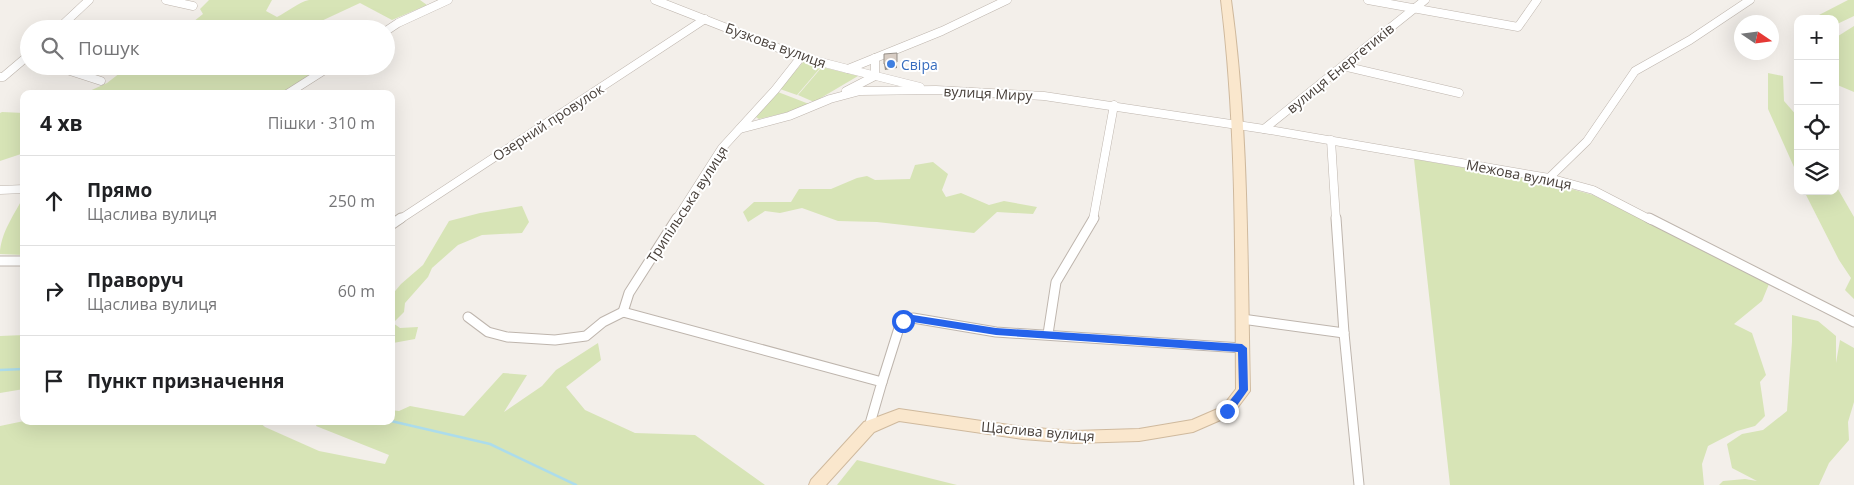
<!DOCTYPE html>
<html lang="uk">
<meta charset="utf-8">
<style>
body{margin:0;font-family:"Open Sans",sans-serif;background:#f2f2f2;color:#202124}
.controls{position:absolute;right:15px;top:15px;display:grid;overflow:hidden;border-radius:10px;box-shadow:0 5px 20px #0002}
.controls button{width:45px;height:45px;display:grid;place-items:center;padding:0;border:0;border-bottom:1px solid #e0e0e0;background:#fff;color:#202124;font:25px sans-serif}
.compass{position:absolute;left:1734px;top:15px;width:45px;height:45px;border-radius:50%;background:#fff;box-shadow:0 5px 20px #0002;rotate:103deg}
.stop{position:absolute;width:15px;height:15px;margin:-11px;border:4px solid #2563eb;border-radius:50%;background:#fff}
.stop.end{background:#2563eb;border-color:#fff;box-shadow:0 1px 5px #0008}
.list{margin:0;padding:0;list-style:none}
h2{display:flex;justify-content:space-between;align-items:center;height:65px;margin:0;padding:0 20px;font-size:21px}
h2 small{font-size:16px;font-weight:400;color:#757577}
.list li{display:grid;grid-template-columns:32px 1fr auto;gap:15px;align-items:center;box-sizing:border-box;height:90px;padding:0 20px;border-top:1px solid #e0e0e0}
.list b{display:block;font-size:19px;white-space:nowrap}
.list p{margin:0;font-size:16px;white-space:nowrap;color:#757577}
.list em{font-size:16px;font-style:normal;color:#757577}
.icon{flex:none;width:28px;height:28px;fill:none;stroke:currentColor;stroke-width:2;stroke-linecap:round;stroke-linejoin:round}
.map{position:relative;flex:none;width:1854px;height:485px;overflow:hidden}
.search{position:absolute;background:#fff;box-shadow:0 5px 20px #0002;left:20px;top:20px;width:375px;height:55px;display:flex;align-items:center;gap:12px;box-sizing:border-box;padding:0 18px;border-radius:28px;color:#757577;font-size:19px}
.panel{position:absolute;background:#fff;box-shadow:0 5px 20px #0002;left:20px;top:90px;width:375px;height:335px;border-radius:10px}
.map>svg:first-child{display:block}
.green{fill:#d7e4b6}
.lines{fill:none;stroke-linecap:round;stroke-linejoin:round}
.stream{stroke:#acdceb;stroke-width:2.5}
.street-far1-casing{stroke:#beb5ad;stroke-width:9}
.street-casing{stroke:#beb5ad;stroke-width:11}
.secondary-casing{stroke:#cfb99d;stroke-width:2}
.street-far1{stroke:#fff;stroke-width:8}
.street{stroke:#fff;stroke-width:9}
.secondary{fill:#fae7cd;fill-rule:evenodd}
.shaded-wall{fill:#968f88}
.building{fill:#d7ccc3;stroke:#968f88}
.route{fill:#2563eb}
.shop-dot{fill:#3f7fe0;stroke:#fff;stroke-width:2}
.labels{text-anchor:middle;dominant-baseline:central;stroke-width:4;stroke-linejoin:round;paint-order:stroke}
.street-label{font-size:14px;fill:#473f39;stroke:#fff}
.shop-label{font-size:14px;fill:#366cbe;stroke:#fff;text-anchor:start}
</style>
<div class="map">
<svg width="1854" height="485" viewBox="0 0 1854 485">
<rect width="100%" height="100%" fill="#f3efea"/>
<g class="green">
<path d="M209,0H272L266,11L277,17C287,12 299,2 309,0H420L427,5L392,20L360,3L317,23L320,29H184L203,14L200,9Z"/>
<path d="M1848,0H1854V16L1835,25V19H1815L1819,15Z"/>
<path d="M1854,26V92L1835,84V38Z"/>
<path d="M804,61L821,67L797,95L780,89Z"/>
<path d="M129,66H324L280,94H83L107,83Z"/>
<path d="M822,67L858,76L814,102L798,95Z"/>
<path d="M1768,73L1783,76L1784,101L1798,117V176L1768,109Z"/>
<path d="M778,92L809,104L797,110L759,119L756,117Z"/>
<path d="M2,112L24,113V153L0,161V113Z"/>
<path d="M1414,159L1546,182L1593,195L1769,284L1762,301L1734,324L1752,333L1766,375L1760,382L1765,416L1755,426L1737,431L1708,446L1702,464L1704,485H1450Z"/>
<path d="M933,162L948,174L942,190L946,197L961,193L989,205L1004,201L1037,207L1033,214L997,212L974,233L877,222L838,221L802,208L780,213L765,211L748,222L743,212L754,202H791L799,189H831L857,178L867,176L875,180L910,179L915,165Z"/>
<path d="M1835,184L1854,217V299L1845,290L1851,278L1839,260L1804,191H1835Z"/>
<path d="M24,196V255L0,254C0,234 15,213 24,196Z"/>
<path d="M522,206L529,222L522,233L482,235L458,245L432,268L428,277L405,303L404,312L393,323L400,328L418,327L415,339L393,343L391,347V296L401,284L423,265L449,221L480,213Z"/>
<path d="M1792,315L1818,321L1836,336V363L1840,340L1854,348V402L1848,422L1849,440L1829,463L1819,485H1719L1723,481L1745,479L1757,481L1732,468L1727,444L1742,434L1763,430L1787,411L1792,342Z"/>
<path d="M24,335V389L0,393V336Z"/>
<path d="M598,343L601,360L566,387L585,410L635,433L695,435L765,485H0V426L24,421H258L265,427L319,451L385,464L389,455L316,426L318,421H391V410L399,411L410,406L464,416L503,373L527,375L504,412L542,386L556,370Z"/>
<path d="M857,460L957,485H837Z"/>
</g>
<g class="lines">
<g class="stream">
<path d="M0,370L24,369"/>
<path d="M391,421L490,444L576,485"/>
</g>
<defs>
<g id="street-far1">
<path d="M166,0L193,6"/>
<path d="M655,0L801,57L848,69L942,31L1007,0"/>
<path d="M1368,0L1518,27L1537,0"/>
<path d="M58,29L89,0"/>
<path d="M386,31L398,23L448,0"/>
<path d="M42,66L67,70L101,81"/>
<path d="M1343,66L1459,93"/>
<path d="M848,69L920,87"/>
<path d="M0,77H3L29,55"/>
<path d="M846,91L875,76V58"/>
<path d="M287,94L331,66"/>
<path d="M740,129L789,116L830,99L860,91L936,90L1044,96L1264,129L1549,178L1593,190L1651,220"/>
<path d="M1264,129L1425,0"/>
<path d="M1331,140L1336,220"/>
<path d="M1549,178L1587,141L1635,71L1690,40L1750,0"/>
<path d="M0,190L24,189"/>
<path d="M399,220L705,19"/>
<path d="M676,220L722,148L775,90L801,57"/>
<path d="M1093,220L1114,105"/>
</g>
<g id="street">
<path d="M1336,218L1344,333L1359,485"/>
<path d="M1649,218L1854,322"/>
<path d="M391,225L401,218"/>
<path d="M0,261H24"/>
<path d="M623,312L882,382L869,427"/>
<path d="M623,312L629,293L677,218"/>
<path d="M468,317L488,332L507,337L555,340L586,336L603,322L623,312"/>
<path d="M1242,319L1344,333"/>
<path d="M1048,334L1056,282L1094,218"/>
<path d="M882,382L899,328L903,321L913,318L996,332L1242,348"/>
</g>
<path id="secondary" d="M1221,0H1231C1249,130 1247,260 1250,391L1232,415L1193,432L1139,441L1074,443L1023,439L899,421L874,432L826,485H809L811,480L864,422L899,409L1023,427L1074,431L1139,429L1192,420L1222,407L1236,389C1235,259 1237,129 1221,0Z"/>
</defs>
<use href="#street-far1" class="street-far1-casing"/>
<use href="#street" class="street-casing"/>
<use href="#secondary" class="secondary-casing"/>
<use href="#street-far1" class="street-far1"/>
<use href="#street" class="street"/>
<use href="#secondary" class="secondary"/>
</g>
<path class="shaded-wall" d="M897,62V68L885,70L884,64Z"/>
<path class="building" d="M897,53V62L884,64V54Z"/>
<path class="route" d="M913,315L996,328L1242,344L1247,348L1248,390L1231,414H1224V408L1239,389L1238,352L996,335L913,322L900,324V319Z"/>
<circle class="shop-dot" cx="891" cy="64" r="5"/>
<g class="labels">
<g class="street-label">
<text transform="translate(776 45) rotate(20)">Бузкова вулиця</text>
<text transform="translate(1340 68) rotate(-39)">вулиця Енергетиків</text>
<text transform="translate(988 93) rotate(3)">вулиця Миру</text>
<text transform="translate(548 122) rotate(-33)">Озерний провулок</text>
<text transform="translate(1519 174) rotate(11)">Межова вулиця</text>
<text transform="translate(687 204) rotate(-57)">Трипільська вулиця</text>
<text transform="translate(1038 431) rotate(5)">Щаслива вулиця</text>
</g>
<g class="shop-label">
<text x="901" y="64">Свіра</text>
</g>
</g>
</svg>
<div class="controls">
<button>+</button>
<button>−</button>
<button><svg class="icon" aria-label="locate" viewBox="0 0 24 24"><circle cx="12" cy="12" r="6"/><path d="M12 2v4M12 18v4M2 12h4M18 12h4"/></svg></button>
<button><svg class="icon" aria-label="layers" viewBox="0 0 24 24"><path d="M12 4l9 5-9 5-9-5zM3 14l9 5 9-5"/></svg></button>
</div>
<svg class="compass" viewBox="-18 -18 36 36"><path d="M0-13l5 13h-10z" fill="#e53935"/><path d="M0 13l5-13h-10z" fill="#757577"/></svg>
<div class="stop" style="left:903px;top:321px"></div>
<div class="stop end" style="left:1227px;top:411px"></div>
<div class="search"><svg class="icon" aria-label="search" viewBox="0 0 24 24"><circle cx="10" cy="10" r="6"/><path d="M15 15l6 6"/></svg>Пошук</div>
<section class="panel">
<h2>4 хв<small>Пішки · 310 m</small></h2>
<ul class="list">
<li><svg class="icon" aria-label="ahead" viewBox="0 0 24 24"><path d="M12 20V5M6 11l6-6 6 6"/></svg><div><b>Прямо</b><p>Щаслива вулиця</p></div><em>250 m</em></li>
<li><svg class="icon" aria-label="right" viewBox="0 0 24 24"><path d="M7 20v-9h11M14 6l5 5-5 5"/></svg><div><b>Праворуч</b><p>Щаслива вулиця</p></div><em>60 m</em></li>
<li><svg class="icon" aria-label="arrive" viewBox="0 0 24 24"><path d="M6 21V4h12l-3 4 3 4H6"/></svg><div><b>Пункт призначення</b></div></li>
</ul>
</section>
</div>
